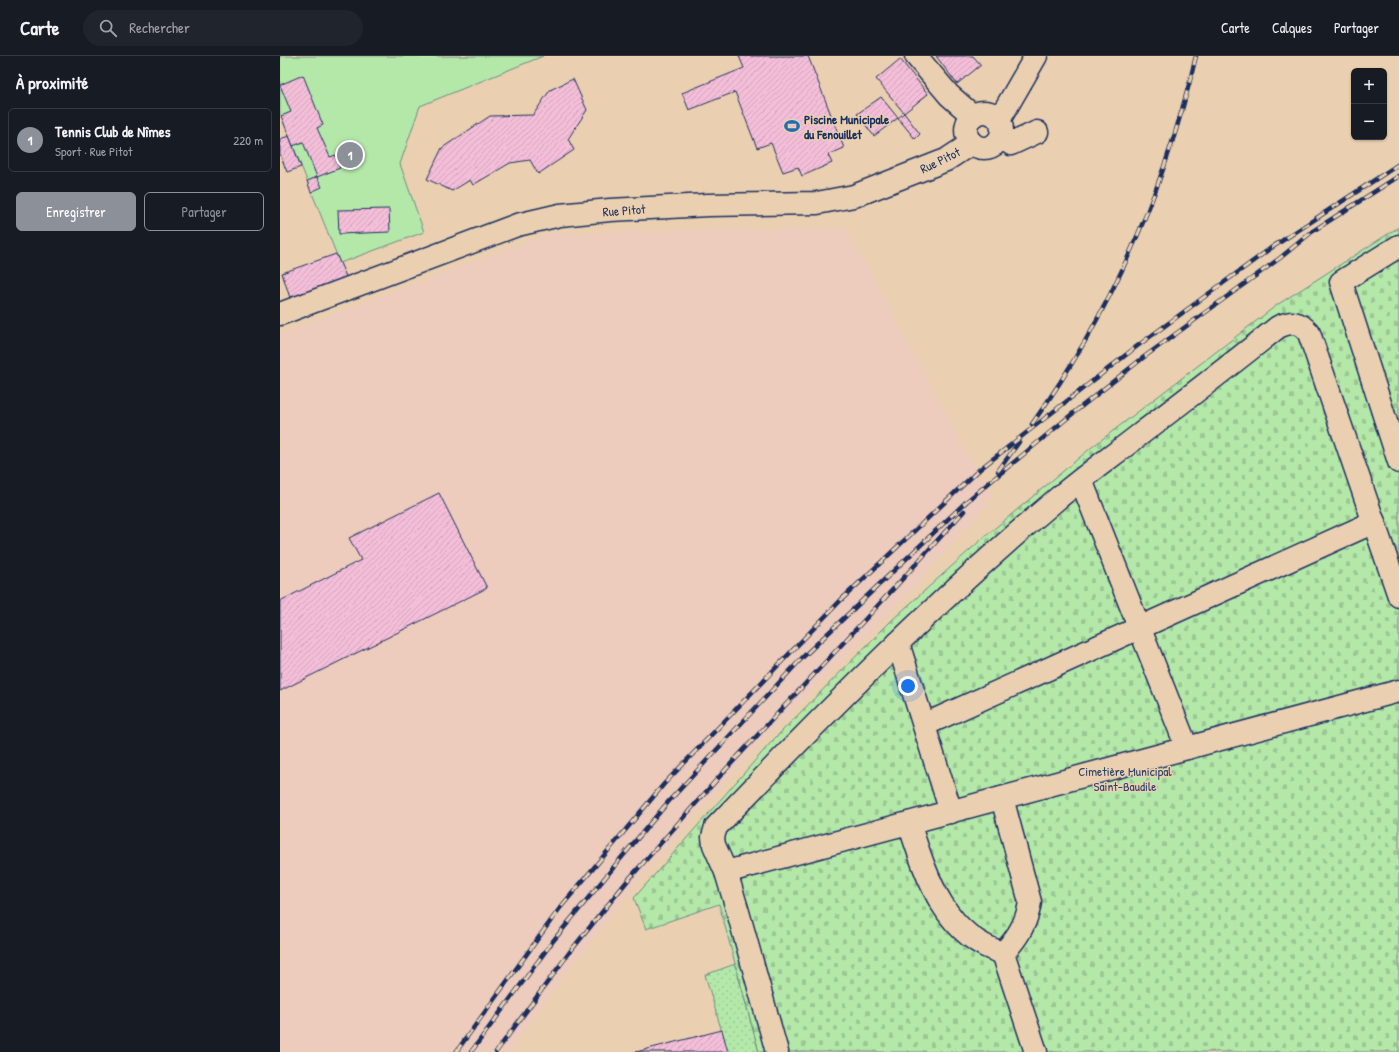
<!DOCTYPE html>
<html lang="fr">
<meta charset="utf-8">
<style>
body{margin:0;font-family:"Patrick Hand",sans-serif;background:#20242c;color:#f1f3f6}
.controls{position:absolute;right:12px;top:12px;display:grid;overflow:hidden;border-radius:6px;box-shadow:0 1px 3px #0004}
.controls button{width:36px;height:36px;display:grid;place-items:center;padding:0;border:0;border-bottom:1px solid #363941;background:#171b24;color:#f1f3f6;font:20px sans-serif}
.you{position:absolute;left:628px;top:630px;width:14px;height:14px;margin:-10px;border:3px solid #fff;border-radius:50%;background:#1a73e8;box-shadow:0 0 0 6px #1a73e833}
.badge{display:grid;place-items:center;width:26px;height:26px;border-radius:50%;background:#8c9099;color:#fff;font-size:13px;font-weight:700}
.pin{position:absolute;translate:-50% -50%;border:2px solid #fff;box-shadow:0 1px 4px #0006}
.list{margin:0;padding:0;list-style:none}
h2{display:flex;justify-content:space-between;align-items:center;height:52px;margin:0;padding:0 16px;font-size:17px}
h2 small{font-size:13px;font-weight:400;color:#9ea1a6}
.list li{display:grid;grid-template-columns:26px 1fr auto;gap:12px;align-items:center;box-sizing:border-box;height:64px;margin:0 8px 8px;padding:0 8px;border:1px solid #363941;border-radius:6px}
.list b{display:block;font-size:15px;white-space:nowrap}
.list p{margin:0;font-size:13px;white-space:nowrap;color:#9ea1a6}
.list em{font-size:13px;font-style:normal;color:#9ea1a6}
.actions{display:flex;gap:8px;padding:12px 16px}
.actions a{flex:1;padding:9px 0;border:1px solid #8c9099;border-radius:6px;text-align:center;font-size:14px;color:#8c9099}
.actions .main{background:#8c9099;color:#fff}
.icon{flex:none;width:22px;height:22px;fill:none;stroke:currentColor;stroke-width:2;stroke-linecap:round;stroke-linejoin:round}
.map{position:relative;flex:none;width:1119px;height:996px;overflow:hidden}
header{display:flex;align-items:center;gap:24px;box-sizing:border-box;height:56px;padding:0 20px;background:#171b24;border-bottom:1px solid #363941}
header strong{font-size:19px}
nav{display:flex;gap:22px;margin-inline-start:auto;font-size:14px}
.search{width:280px;height:36px;background:#20242c;display:flex;align-items:center;gap:10px;box-sizing:border-box;padding:0 14px;border-radius:22px;color:#9ea1a6;font-size:15px}
main{display:flex}
aside{flex:1;background:#171b24}
.map>svg:first-child{display:block}
.built{fill:#edcbbd}
.grass{fill:url(#grass-dots);stroke:#688c84}
.cemetery{fill:url(#cemetery-stones);stroke:#688c84}
.garden{fill:#b4e8a9;stroke:#688c84}
.building{fill:url(#building-hatch);stroke:#1b2f5e}
.lines{fill:none;stroke-linecap:round;stroke-linejoin:round}
.minor-casing{stroke:#1b2f5e;stroke-width:25}
.minor{stroke:#ead0b1;stroke-width:22}
.rail-casing{stroke:#1b2f5e;stroke-width:4.5}
.rail{stroke:#ead0b1;stroke-width:3;stroke-dasharray:9;stroke-linecap:butt}
.labels{text-anchor:middle;dominant-baseline:central;stroke-width:3;stroke-linejoin:round;paint-order:stroke}
.poi-label{font-size:13px;font-weight:bold;fill:#1b2f5e;stroke:#ead0b1;text-anchor:start}
.street-label{font-size:13px;fill:#1b2f5e;stroke:#ead0b1}
.park-label{font-size:13px;fill:#2a4266;stroke:#ead0b1}
</style>
<header>
<strong>Carte</strong>
<div class="search"><svg class="icon" aria-label="search" viewBox="0 0 24 24"><circle cx="10" cy="10" r="6"/><path d="M15 15l6 6"/></svg>Rechercher</div>
<nav><a>Carte</a><a>Calques</a><a>Partager</a></nav>
</header>
<main>
<aside>
<h2>À proximité<small></small></h2>
<ul class="list">
<li><span class="badge">1</span><div><b>Tennis Club de Nîmes</b><p>Sport · Rue Pitot</p></div><em>220 m</em></li>
</ul>
<div class="actions"><a class="main">Enregistrer</a><a>Partager</a></div>
</aside>
<div class="map">
<svg width="1119" height="996" viewBox="0 0 1119 996">
<defs>
<pattern id="grass-dots" width="8" height="8" patternUnits="userSpaceOnUse"><rect width="8" height="8" fill="#b4e8a9"/><path d="M2 2h.1M6 6h.1" fill="none" stroke="#9ac794" stroke-width="1.8" stroke-linecap="round"/></pattern>
<pattern id="cemetery-stones" width="16" height="16" patternUnits="userSpaceOnUse"><rect width="16" height="16" fill="#b4e8a9"/><path d="M2 7V4a2 2 0 0 1 4 0v3zM10 15v-3a2 2 0 0 1 4 0v3z" fill="#9ac794"/></pattern>
<pattern id="building-hatch" width="6" height="6" patternUnits="userSpaceOnUse"><rect width="6" height="6" fill="#f4bed8"/><path d="M-1 1l2-2M0 6l6-6M5 7l2-2" fill="none" stroke="#d1a4bc"/></pattern>
</defs>
<rect width="100%" height="100%" fill="#ead0b1"/>
<filter id="ink" filterUnits="userSpaceOnUse"><feTurbulence type="fractalNoise" baseFrequency=".025" numOctaves="2"/><feDisplacementMap in="SourceGraphic" scale="8" xChannelSelector="R" yChannelSelector="G"/><feConvolveMatrix kernelMatrix="1 2 1 2 8 2 1 2 1" color-interpolation-filters="sRGB"/></filter>
<g filter="url(#ink)">
<path class="built" d="M566,172L712,442L631,535L474,694L369,812L275,931L230,996H0V278L270,177Z"/>
<path class="grass" d="M455,908L479,996H448L425,919Z"/>
<path class="cemetery" d="M1119,171V996H479L439,848L366,873L354,842L494,683L612,564L702,483L812,391L997,249Z"/>
<path class="garden" d="M0,0H263L140,50L120,108L144,176L60,207L0,57Z"/>
<g class="building">
<path d="M459,0H528L564,92L548,99L552,107L522,120L518,111L503,116L491,87L477,92L455,36L409,54L402,37L464,12Z"/>
<path d="M656,0H693L701,9L677,28Z"/>
<path d="M620,3L648,38L624,57L596,23Z"/>
<path d="M23,19L43,69L37,72L50,101L56,99L60,112L37,121L23,86L13,90L1,60L11,56L0,29Z"/>
<path d="M293,23L307,54L288,83L294,94L258,118L250,104L230,107L193,129L190,124L172,135L147,123L162,92L210,60L253,59L270,34Z"/>
<path d="M601,41L618,62L594,80L577,58Z"/>
<path d="M624,57L640,78L635,83L618,62Z"/>
<path d="M9,80L21,111L7,116L0,98V83Z"/>
<path d="M37,121L42,131L31,136L27,125Z"/>
<path d="M109,153L110,176L59,178L58,154Z"/>
<path d="M56,198L68,225L11,245L2,217Z"/>
<path d="M159,437L207,532L0,635V545L81,504L69,482Z"/>
<path d="M442,974L448,996H356Z"/>
</g>
<g class="lines">
<defs>
<g id="minor">
<path d="M636,0L669,39L693,60"/>
<circle cx="704" cy="74" r="18"/>
<path d="M719,64L756,0"/>
<path d="M721,80L731,88L757,76"/>
<path d="M1119,190L1061,226L1119,406"/>
<path d="M0,258L237,169L280,159L330,154L428,149L537,147L574,140L666,104L692,87"/>
<path d="M801,424L907,692"/>
<path d="M618,587L671,756"/>
<path d="M644,669L1094,466"/>
<path d="M722,742L750,846C747,867 737,883 723,897L756,996"/>
<path d="M629,767C646,819 664,880 723,897"/>
<path d="M446,816L1119,635"/>
<path d="M497,996L458,856L446,816L434,789L433,781L436,771C545,657 656,545 777,443C803,421 831,401 858,380C905,344 952,308 998,271C1012,265 1019,265 1029,277L1119,540"/>
</g>
</defs>
<use href="#minor" class="minor-casing"/>
<use href="#minor" class="minor"/>
<defs>
<g id="rail">
<path d="M752,368C831,257 885,132 916,0"/>
<path d="M718,415L739,386"/>
<path d="M176,996L280,852L384,728L561,544L700,413L856,291L991,192L1119,108"/>
<path d="M191,996L273,885L342,801L389,745L523,601L687,445L797,354L864,301L1000,202L1033,175L1119,120"/>
<path d="M216,996L289,897L348,824L448,711L616,530L684,455"/>
</g>
</defs>
<use href="#rail" class="rail-casing"/>
<use href="#rail" class="rail"/>
</g>
</g>
<defs>
<symbol id="stadium-bare" viewBox="-9 -9 18 18"><path d="M0-5a6.5 5 0 1 0 0 10a6.5 5 0 1 0 0-10ZM-3.5-1.8h7v3.6h-7Z" fill="#1f6fb2" stroke="#ead0b1" stroke-width="2.5" paint-order="stroke"/></symbol>
</defs>
<g fill-rule="evenodd">
<use href="#stadium-bare" x="501" y="59" width="22" height="22"/>
</g>
<g class="labels">
<g class="poi-label">
<text x="524" y="63">Piscine Municipale<tspan x="524" dy="15">du Fenouillet</tspan></text>
</g>
<g class="street-label">
<text transform="translate(660 104) rotate(-26)">Rue Pitot</text>
<text transform="translate(344 154) rotate(-4)">Rue Pitot</text>
</g>
<g class="park-label">
<text x="845" y="715">Cimetière Municipal<tspan x="845" dy="15">Saint-Baudile</tspan></text>
</g>
</g>
</svg>
<div class="controls">
<button>+</button>
<button>−</button>
</div>
<div class="you"></div>
<div class="pin badge" style="left:70px;top:99px">1</div>
</div>
</main>
